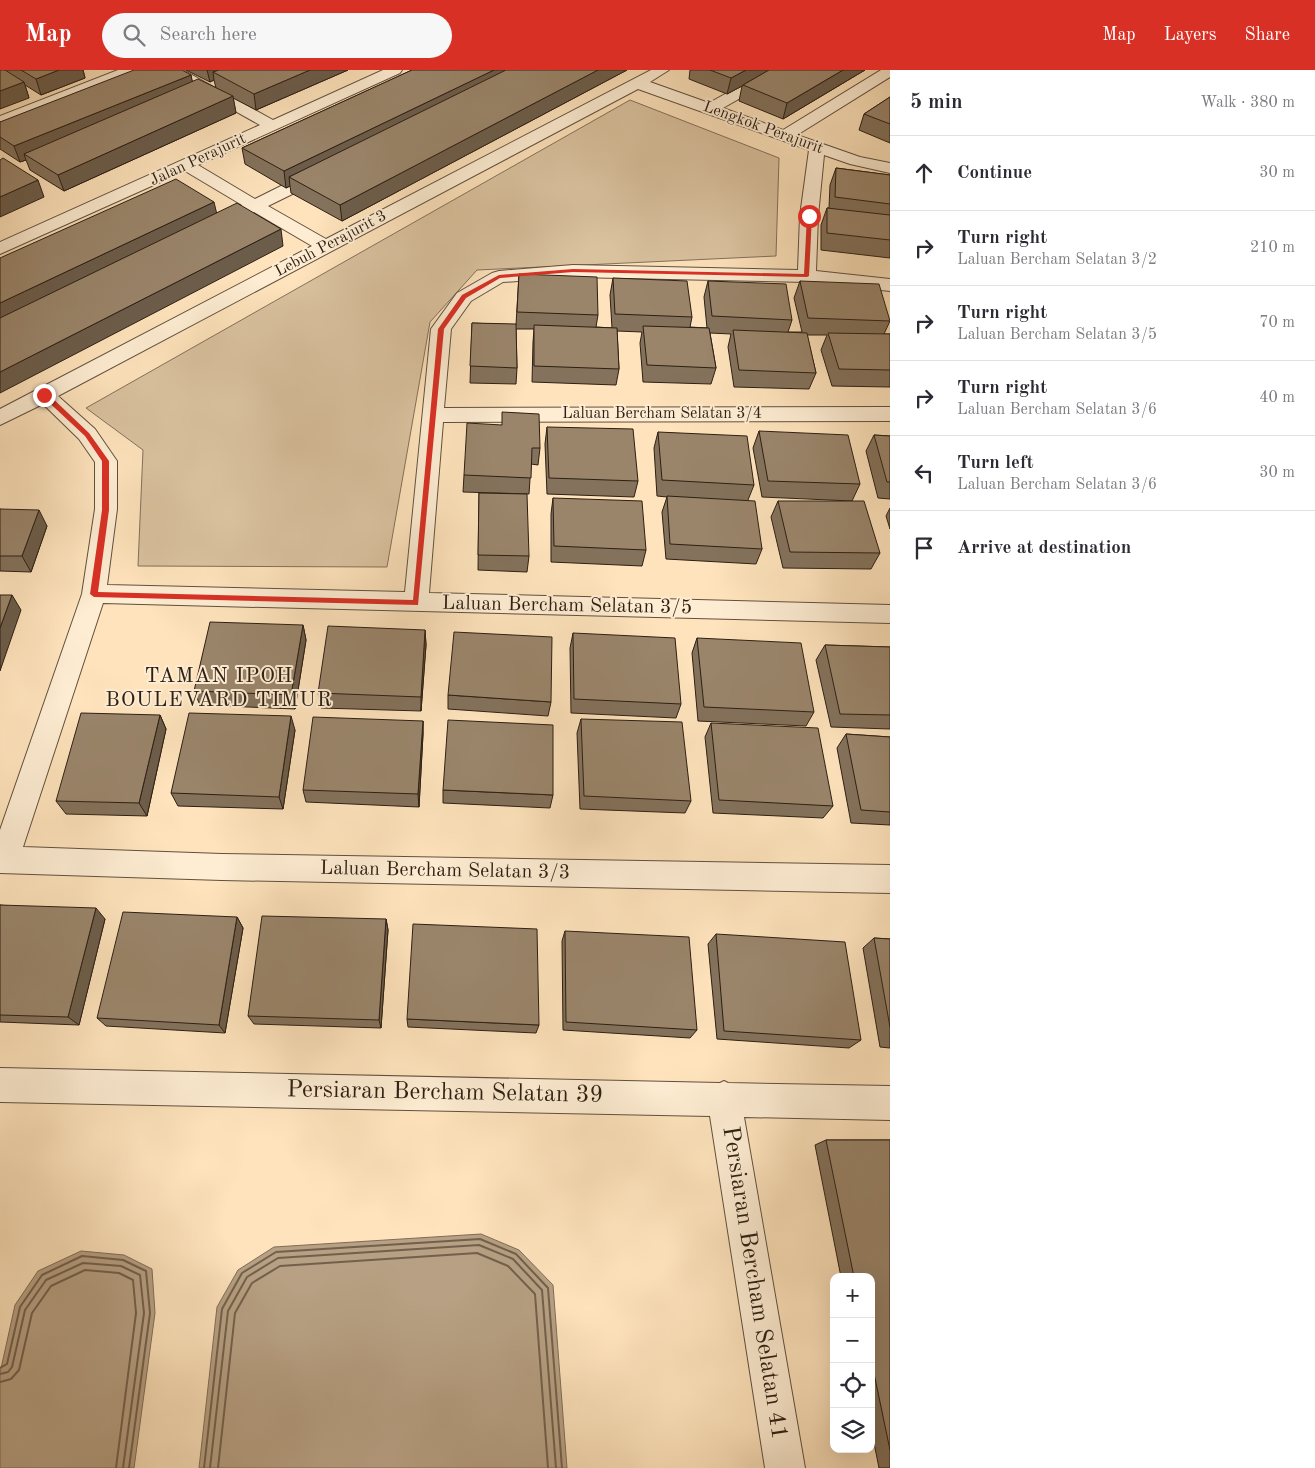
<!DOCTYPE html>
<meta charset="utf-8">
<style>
body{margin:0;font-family:"Old Standard TT",serif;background:#f7f7f7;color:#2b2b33}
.controls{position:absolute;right:15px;bottom:15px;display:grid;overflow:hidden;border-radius:10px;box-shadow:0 5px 20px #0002}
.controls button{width:45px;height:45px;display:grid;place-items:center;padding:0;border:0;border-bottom:1px solid #e1e1e2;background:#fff;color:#2b2b33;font:25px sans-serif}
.stop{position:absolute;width:15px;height:15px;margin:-11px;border:4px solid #d93025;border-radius:50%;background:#fff}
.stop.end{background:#d93025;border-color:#fff;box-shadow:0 1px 5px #0008}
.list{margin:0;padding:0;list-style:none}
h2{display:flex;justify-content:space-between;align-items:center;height:65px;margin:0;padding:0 20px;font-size:21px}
h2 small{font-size:16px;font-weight:400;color:#7c7c81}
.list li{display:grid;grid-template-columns:32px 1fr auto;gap:15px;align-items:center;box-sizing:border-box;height:75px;padding:0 20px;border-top:1px solid #e1e1e2}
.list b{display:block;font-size:19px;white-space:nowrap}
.list p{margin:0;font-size:16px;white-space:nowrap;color:#7c7c81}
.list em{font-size:16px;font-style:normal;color:#7c7c81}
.icon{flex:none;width:28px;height:28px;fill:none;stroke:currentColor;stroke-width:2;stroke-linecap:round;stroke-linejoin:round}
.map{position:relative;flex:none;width:890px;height:1398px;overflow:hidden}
header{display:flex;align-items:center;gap:30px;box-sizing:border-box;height:70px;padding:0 25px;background:#d93025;color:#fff}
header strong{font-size:24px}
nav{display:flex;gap:28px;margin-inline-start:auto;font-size:18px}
.search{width:350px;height:45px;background:#f7f7f7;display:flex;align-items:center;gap:12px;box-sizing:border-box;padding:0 18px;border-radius:28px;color:#7c7c81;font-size:19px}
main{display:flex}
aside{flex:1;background:#fff}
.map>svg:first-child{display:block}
.green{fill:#dac29f;stroke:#84705a}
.water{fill:#b7a083;stroke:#806c57}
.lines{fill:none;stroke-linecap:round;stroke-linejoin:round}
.shore{stroke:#72604c;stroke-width:2}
.minor-casing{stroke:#61503e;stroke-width:2}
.minor{fill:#feedd3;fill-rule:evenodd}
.wall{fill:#84725c;stroke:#2d1f14}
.shaded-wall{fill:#6c5d4b;stroke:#2d1f14}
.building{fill:#9a856b;stroke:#2d1f14}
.route{fill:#d93025}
.labels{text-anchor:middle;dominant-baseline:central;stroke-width:4;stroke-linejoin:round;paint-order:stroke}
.far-street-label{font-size:16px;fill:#2d1f14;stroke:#feedd3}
.street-label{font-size:20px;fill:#2d1f14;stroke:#feedd3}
.neighbourhood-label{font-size:21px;letter-spacing:1px;fill:#2d1f14;stroke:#feedd3}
.near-street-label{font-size:24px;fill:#2d1f14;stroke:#feedd3}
</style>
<header>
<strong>Map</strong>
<div class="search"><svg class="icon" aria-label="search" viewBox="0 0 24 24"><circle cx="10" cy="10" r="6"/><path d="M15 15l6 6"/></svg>Search here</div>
<nav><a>Map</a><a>Layers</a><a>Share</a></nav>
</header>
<main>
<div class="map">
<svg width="890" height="1398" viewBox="0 0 890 1398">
<rect width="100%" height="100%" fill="#fee3bc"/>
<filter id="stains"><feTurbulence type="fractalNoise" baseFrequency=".004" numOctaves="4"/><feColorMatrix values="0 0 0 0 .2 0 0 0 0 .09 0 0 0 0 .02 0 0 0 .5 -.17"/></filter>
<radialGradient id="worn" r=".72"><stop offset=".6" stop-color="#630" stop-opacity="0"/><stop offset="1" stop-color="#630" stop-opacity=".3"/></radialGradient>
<path class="green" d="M630,30L779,88L776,186L477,200L430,252L387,497L138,496L143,380L86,338Z"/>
<g class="water">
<path d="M481,1164L519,1180L553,1215L567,1398H199L217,1237L238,1200L274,1177Z"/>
<path d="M81,1181L124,1185L152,1199L155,1243L134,1398H0V1303L15,1235L38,1201Z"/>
</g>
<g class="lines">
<g class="shore">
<path d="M0,1298L7,1294L20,1237L42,1205L82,1186L123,1190L146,1201L150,1243L129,1398"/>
<path d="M0,1304L8,1302L12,1297L25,1240L46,1210L83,1193L121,1196L140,1205L144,1243L123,1398"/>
<path d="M0,1312L11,1309L19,1300L32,1243L51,1216L85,1200L119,1203L133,1210L136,1243L116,1398"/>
<path d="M204,1398L222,1239L242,1203L276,1182L480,1169L516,1184L548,1218L562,1398"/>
<path d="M210,1398L228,1241L247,1207L278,1188L479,1175L513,1189L542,1220L556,1398"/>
<path d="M218,1398L235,1243L252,1213L280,1196L477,1183L508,1196L535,1224L548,1398"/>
</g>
<defs>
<g id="minor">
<path d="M118,0H138L136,3L0,57V46Z"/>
<path d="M165,0H183L273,50L383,0H402L400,3L198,95L255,129L319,97H331L333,101L331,105L268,136L326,169L651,0H669L650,12L709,33L768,0H786L784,3L723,38L783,60L881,0H890V7L797,65L860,87L890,93V103L850,94L824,85L818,146L816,201L890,209V221L807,212L573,207L503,212L471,231L451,259L444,338L890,337V351L443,352L429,523L890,535V553L103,533L23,777L222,784L890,795V823L222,810L0,803V760L82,524L95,439V392L79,369L43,334L0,355V339L312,176L254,142L219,160L213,161L207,160L204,156L207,152L242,135L185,101L0,184V172L260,55L167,3ZM638,19L809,80L800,146L798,200L573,195L499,201L492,203L457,223L431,259L405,522L107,515L117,439V391L95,359L58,326Z"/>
<path d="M0,998L720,1013L724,1011L728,1013L890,1016V1050L744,1047L805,1398H765L710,1046L0,1032Z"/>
</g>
</defs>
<use href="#minor" class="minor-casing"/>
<use href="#minor" class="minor"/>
</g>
<g class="wall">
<path d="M0,0H83L85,8L41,25L25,15L29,28Z"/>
<path d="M186,0H348L256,40L233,28L236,43L64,121L30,100L26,90L20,92L0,79V52L191,5L192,11L216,18L214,10L210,12Z"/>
<path d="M412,0H627L342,151L291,123L290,116L286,118L245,94L242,78Z"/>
<path d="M690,0H865L783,49L739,31L742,16L727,24L689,9Z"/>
<path d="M890,27V73L859,60L864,44Z"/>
<path d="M836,98L890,105V188L821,180V155L827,138H829L830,115Z"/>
<path d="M519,204L598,245L596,257L612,258L610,225L613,208L692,247L690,257L707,258L704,227L708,211L792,250L788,262H802L794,228L800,211L890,251L884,264H890V317L832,316L821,280L827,265H807L816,303L809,319L734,317L728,277L731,264L710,263L716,298L711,314L643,312L640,273L642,262L617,261L619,299L616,315L532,312L533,272L534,259H516L517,298L516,314L470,313L472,253L516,255Z"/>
<path d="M501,355L540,378L538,395L531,394L529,424L463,422L464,405Z"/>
<path d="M547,357L638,411L634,427L547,424L545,374Z"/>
<path d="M759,361L860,414L852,431L762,427L753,378Z"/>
<path d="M658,362L754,415L748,430L762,479L756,494L666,489L662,442L667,427L657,426L654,378Z"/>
<path d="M874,365L890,366V429L878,428L866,381Z"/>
<path d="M479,423L529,486L527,502L478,500Z"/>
<path d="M553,428L646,480L642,496L551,492V444Z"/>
<path d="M778,431L880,483L871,499L783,498L771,447Z"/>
<path d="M890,438V459L886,446Z"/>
<path d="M0,439L47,456L31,502L0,501Z"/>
<path d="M303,555L306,570L295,639L200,635L194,621Z"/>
<path d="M425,560L426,575L421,641L321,638L318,623Z"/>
<path d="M573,563L681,634L676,648L571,643L570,578Z"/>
<path d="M697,568L814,642L806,656L698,651L692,583Z"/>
<path d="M825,575L890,577V659L831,657L816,590Z"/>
<path d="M448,625L551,632L548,646L448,639Z"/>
<path d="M160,645L166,659L147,746L66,744L56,731Z"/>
<path d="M581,649L691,731L685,743L580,739L577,663Z"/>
<path d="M423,651V664L419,737L306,732L303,720Z"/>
<path d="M711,653L833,736L823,748L713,743L705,667Z"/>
<path d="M295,660L283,739L178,736L171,723Z"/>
<path d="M846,664L890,667V755L851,753L837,678Z"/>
<path d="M443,720L553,725L550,738L443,733Z"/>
<path d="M0,835L105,849L79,955L0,952Z"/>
<path d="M237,847L243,858L225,963L106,956L97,948Z"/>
<path d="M386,849L388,860L381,958L254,954L248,946Z"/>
<path d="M565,861L697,960L690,968L563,960L562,871Z"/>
<path d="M716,864L861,970L849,978L717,969L708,874Z"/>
<path d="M874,868L890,869V978L880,977L863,878Z"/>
<path d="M407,949L539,955L536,963L408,957Z"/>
<path d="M826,1070H890V1398H879L871,1358V1207H841L815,1075Z"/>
</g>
<g class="shaded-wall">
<path d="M59,0H83L85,8L41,25L36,9Z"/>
<path d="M207,0H240L213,2L214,10L210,12Z"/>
<path d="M310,0H348L256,40L254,24Z"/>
<path d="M494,0H526L289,107L290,116L286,118L284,101Z"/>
<path d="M598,0H627L342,151L340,135Z"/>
<path d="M746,0H770L743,15L742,16L727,24L731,8Z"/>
<path d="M843,0H865L783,49L787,33Z"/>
<path d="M191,5L194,21L24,84L26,90L20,92L14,76Z"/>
<path d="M24,12L29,28L0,39V21Z"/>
<path d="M233,26L236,43L64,121L58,105Z"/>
<path d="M38,110L44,127L0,147V127Z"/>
<path d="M214,132L218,149L0,254V233Z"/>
<path d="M281,159L283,176L0,323V302Z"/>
<path d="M39,440L47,456L31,502L22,486Z"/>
<path d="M12,525L21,540L0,601V558Z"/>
<path d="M303,555L306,570L295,639L291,625Z"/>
<path d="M425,560L426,575L421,641V627Z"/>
<path d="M160,645L166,659L147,746L139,733Z"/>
<path d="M291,646L295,660L283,739L279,727Z"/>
<path d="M423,651V664L419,737L418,724Z"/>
<path d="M96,838L105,849L79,955L68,947Z"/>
<path d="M237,847L243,858L225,963L219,955Z"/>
<path d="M386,849L388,860L381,958L379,950Z"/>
</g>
<g class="building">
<path d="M0,0H5L24,12L0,21Z"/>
<path d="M21,0H59L36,9Z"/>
<path d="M134,0H182L191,5L14,76L0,67V52Z"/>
<path d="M219,0H310L254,24L213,2Z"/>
<path d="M412,0H494L284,101L242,78Z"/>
<path d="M506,0H598L340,135L289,107Z"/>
<path d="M710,0H746L731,8Z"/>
<path d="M769,0H843L787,33L743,15Z"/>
<path d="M198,9L233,26L58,105L24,84Z"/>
<path d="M890,27V54L864,44Z"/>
<path d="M3,88L38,110L0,127V90Z"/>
<path d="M836,98L890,105V134L835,127Z"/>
<path d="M176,109L214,132L0,233V188Z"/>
<path d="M237,133L281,159L0,302V248Z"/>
<path d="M827,138L890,145V170L827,163Z"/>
<path d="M519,204L597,207L598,245L517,242Z"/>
<path d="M613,208L687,211L692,247L615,244Z"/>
<path d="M708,211L786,214L792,250L712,246Z"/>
<path d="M800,211L879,214L890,251L808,248Z"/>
<path d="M472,253L516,254L517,298L470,296Z"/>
<path d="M534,255L617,258L619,299L534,296Z"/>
<path d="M643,256L709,258L716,298L647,295Z"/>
<path d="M733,260L807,263L816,303L739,300Z"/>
<path d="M828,263L890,264V300L839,299Z"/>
<path d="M502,342L539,344L540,378H532L531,408L464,405L467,353L502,355Z"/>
<path d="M547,357L633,359L638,411L549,408Z"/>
<path d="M759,361L848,365L860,414L768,411Z"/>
<path d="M658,362L747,366L754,415L662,410Z"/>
<path d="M874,365L890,366V412H887Z"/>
<path d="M479,423L527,424L529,486L478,485Z"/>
<path d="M667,426L755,431L762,479L670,474Z"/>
<path d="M553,428L642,431L646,480L554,476Z"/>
<path d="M778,431H864L880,483L790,482Z"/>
<path d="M0,439L39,440L22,486H0Z"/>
<path d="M0,525H12L0,558Z"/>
<path d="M210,552L303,555L291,625L194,621Z"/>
<path d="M328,556L425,560L421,627L318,623Z"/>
<path d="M454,562L552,567L551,632L448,625Z"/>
<path d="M573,563L675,568L681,634L574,629Z"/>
<path d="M697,568L801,573L814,642L704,637Z"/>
<path d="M825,575L890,577V645L840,644Z"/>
<path d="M81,643L160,645L139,733L56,731Z"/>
<path d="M189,643L291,646L279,727L171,723Z"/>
<path d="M313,647L423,651L418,724L303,720Z"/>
<path d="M581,649L682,652L691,731L584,726Z"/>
<path d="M448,650L553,655V725L443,720Z"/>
<path d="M711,653L818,658L833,736L719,730Z"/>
<path d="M846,664L890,667V742L861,740Z"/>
<path d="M0,835L96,838L68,947L0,945Z"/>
<path d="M123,842L237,847L219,955L97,948Z"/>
<path d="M262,846L386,849L379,950L248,946Z"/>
<path d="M413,854L537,859L539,955L407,949Z"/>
<path d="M565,861L689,867L697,960L566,952Z"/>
<path d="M716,864L845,872L861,970L724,961Z"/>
<path d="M874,868L890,869V957Z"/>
<path d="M826,1070H890V1380L871,1289V1207H854Z"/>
</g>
<path class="route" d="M809,144L812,146L809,206L807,207L573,202L500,208L466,228L444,259L418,535L94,527L90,524L102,440V391L85,366L42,326V323H47L89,363L109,391V440L98,522L413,530L438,259L462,225L499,205L573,199L804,204L807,146Z"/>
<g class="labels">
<g class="far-street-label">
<text transform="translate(763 58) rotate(20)">Lengkok Perajurit</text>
<text transform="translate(198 90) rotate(-25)">Jalan Perajurit</text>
<text transform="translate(331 174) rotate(-28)">Lebuh Perajurit 3</text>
<text x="662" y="344">Laluan Bercham Selatan 3/4</text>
</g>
<g class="street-label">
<text transform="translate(567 536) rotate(1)">Laluan Bercham Selatan 3/5</text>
<text transform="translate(445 801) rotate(1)">Laluan Bercham Selatan 3/3</text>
</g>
<g class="neighbourhood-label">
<text x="219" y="606">TAMAN IPOH<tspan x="219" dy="24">BOULEVARD TIMUR</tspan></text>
</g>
<g class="near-street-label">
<text transform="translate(445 1023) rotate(1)">Persiaran Bercham Selatan 39</text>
<text transform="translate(754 1213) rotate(81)">Persiaran Bercham Selatan 41</text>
</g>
</g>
<rect width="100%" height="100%" filter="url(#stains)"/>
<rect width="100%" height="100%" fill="url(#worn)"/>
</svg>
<div class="controls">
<button>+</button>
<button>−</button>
<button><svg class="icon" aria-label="locate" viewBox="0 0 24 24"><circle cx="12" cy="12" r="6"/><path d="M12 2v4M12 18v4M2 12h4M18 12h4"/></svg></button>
<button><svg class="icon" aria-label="layers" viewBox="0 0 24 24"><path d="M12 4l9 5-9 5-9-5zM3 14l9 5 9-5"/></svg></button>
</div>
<div class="stop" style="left:809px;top:146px"></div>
<div class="stop end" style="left:44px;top:325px"></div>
</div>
<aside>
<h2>5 min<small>Walk · 380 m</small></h2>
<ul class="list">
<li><svg class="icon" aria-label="ahead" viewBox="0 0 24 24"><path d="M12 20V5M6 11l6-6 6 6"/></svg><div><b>Continue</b></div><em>30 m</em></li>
<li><svg class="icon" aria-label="right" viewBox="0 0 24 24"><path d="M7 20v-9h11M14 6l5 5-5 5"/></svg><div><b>Turn right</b><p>Laluan Bercham Selatan 3/2</p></div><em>210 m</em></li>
<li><svg class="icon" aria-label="right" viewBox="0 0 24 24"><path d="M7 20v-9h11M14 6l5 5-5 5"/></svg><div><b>Turn right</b><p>Laluan Bercham Selatan 3/5</p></div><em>70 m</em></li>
<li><svg class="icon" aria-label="right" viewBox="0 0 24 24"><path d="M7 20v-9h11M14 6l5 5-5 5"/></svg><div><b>Turn right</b><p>Laluan Bercham Selatan 3/6</p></div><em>40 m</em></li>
<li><svg class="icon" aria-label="left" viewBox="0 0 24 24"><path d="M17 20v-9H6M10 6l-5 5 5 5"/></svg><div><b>Turn left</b><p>Laluan Bercham Selatan 3/6</p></div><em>30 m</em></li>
<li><svg class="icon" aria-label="arrive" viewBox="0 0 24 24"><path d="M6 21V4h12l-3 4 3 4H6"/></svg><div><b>Arrive at destination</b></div></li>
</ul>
</aside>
</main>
